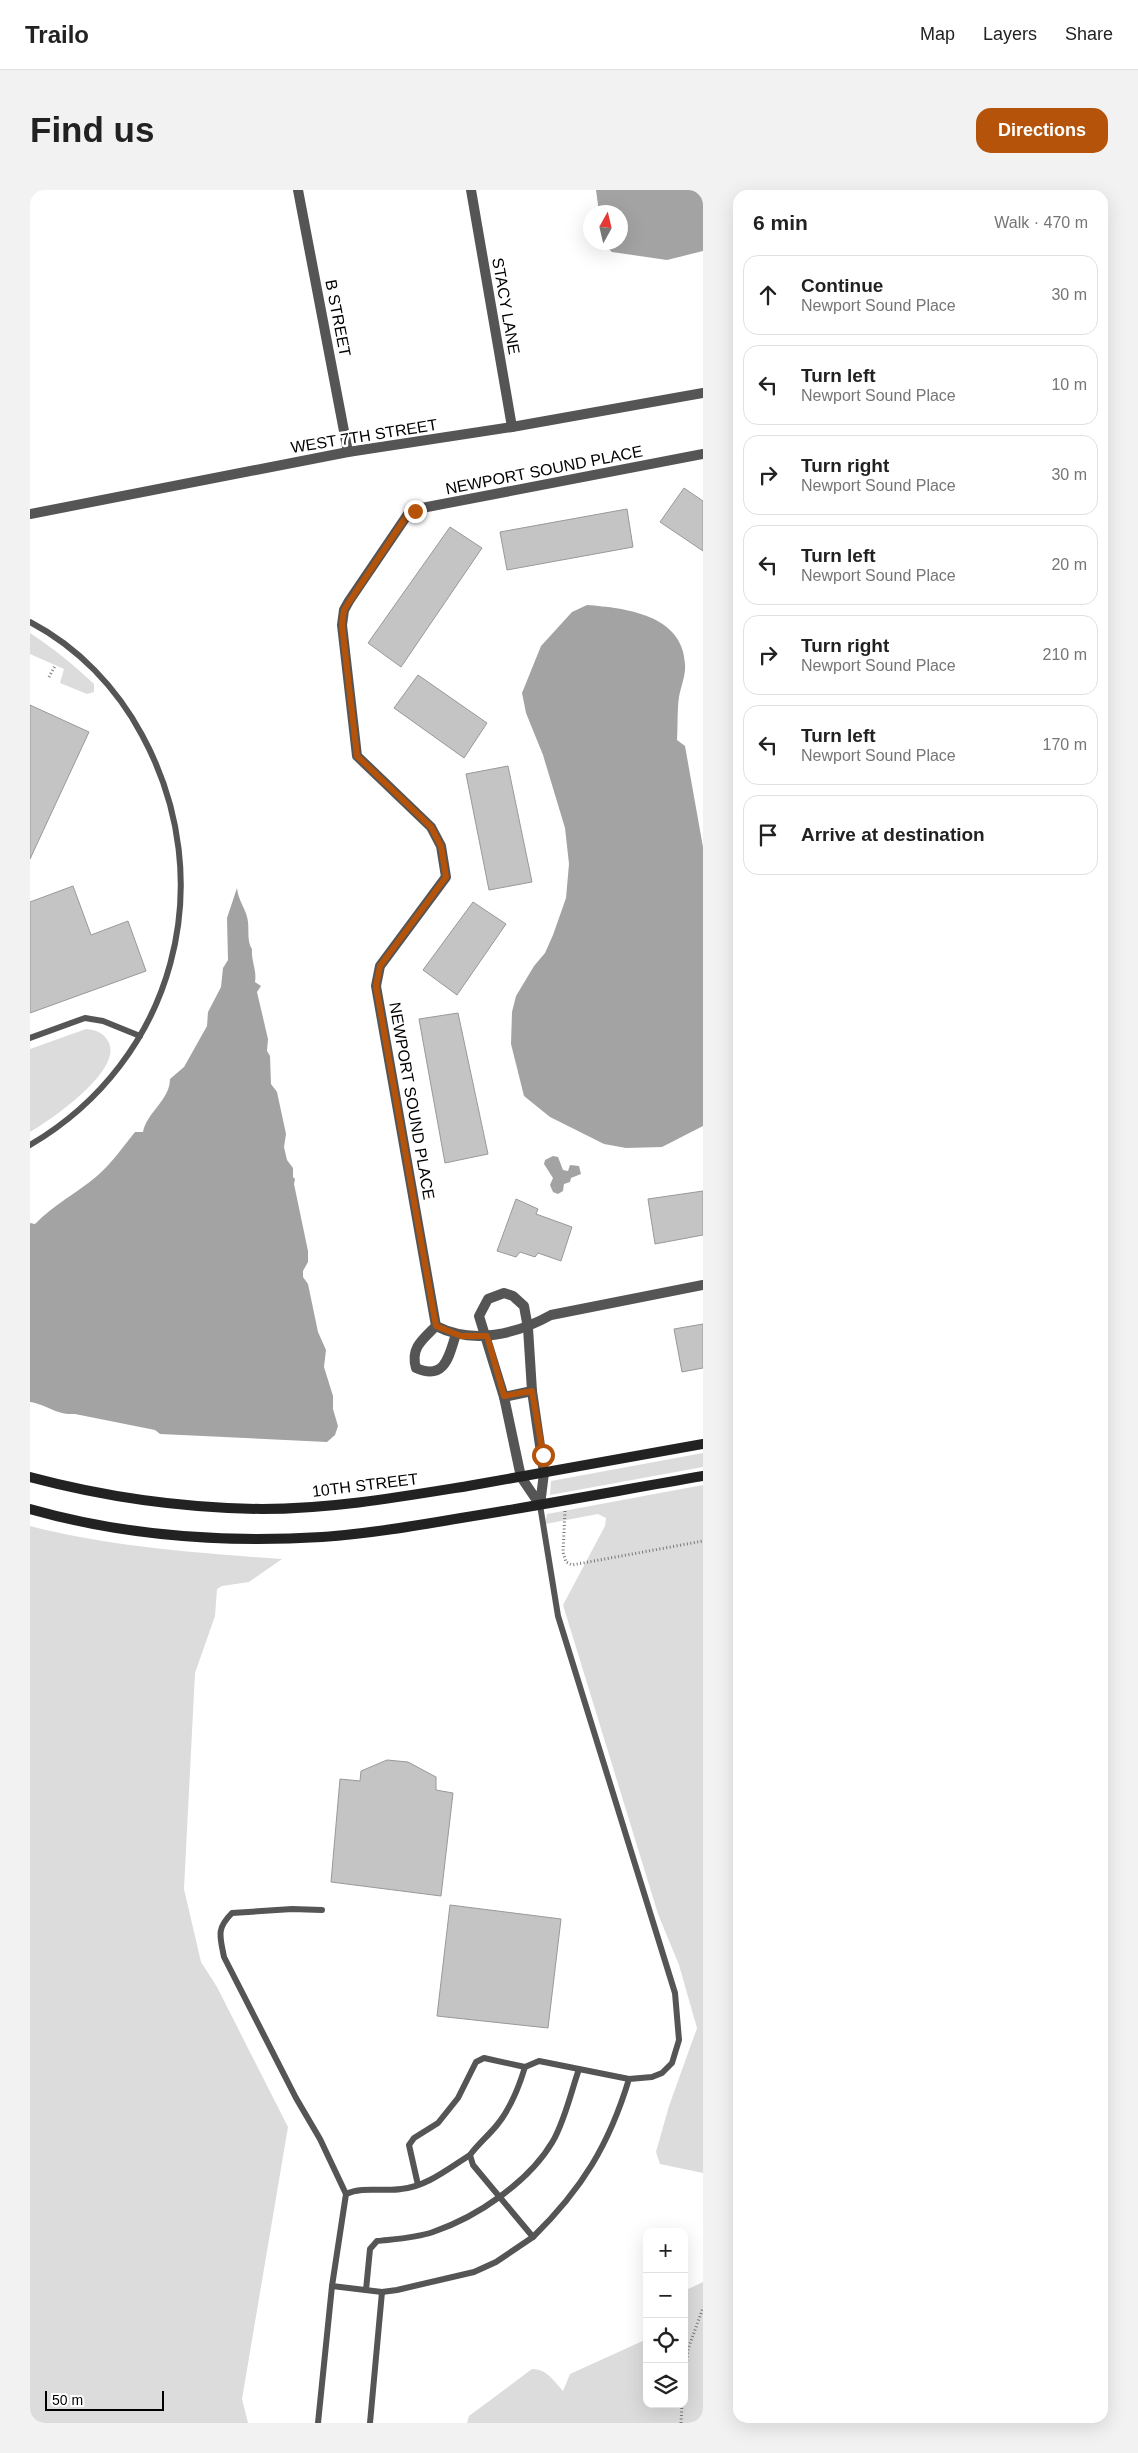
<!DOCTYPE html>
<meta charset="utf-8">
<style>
body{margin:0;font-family:Arial,sans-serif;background:#f2f2f2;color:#222}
.controls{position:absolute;right:15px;bottom:15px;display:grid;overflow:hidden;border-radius:10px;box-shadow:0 5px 20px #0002}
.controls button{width:45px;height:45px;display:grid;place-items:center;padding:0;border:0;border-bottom:1px solid #e0e0e0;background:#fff;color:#222;font:25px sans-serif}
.compass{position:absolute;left:553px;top:15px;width:45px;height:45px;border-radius:50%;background:#fff;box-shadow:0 5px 20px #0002;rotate:8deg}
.scale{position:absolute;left:15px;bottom:12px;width:119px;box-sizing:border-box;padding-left:5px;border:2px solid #000;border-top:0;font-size:14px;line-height:18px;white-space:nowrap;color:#000;-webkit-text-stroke:4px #fff;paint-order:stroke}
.stop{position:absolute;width:15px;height:15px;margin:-11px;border:4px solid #b45309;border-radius:50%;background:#fff}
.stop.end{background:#b45309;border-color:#fff;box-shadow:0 1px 5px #0008}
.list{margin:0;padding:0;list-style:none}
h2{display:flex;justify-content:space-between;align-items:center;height:65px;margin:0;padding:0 20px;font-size:21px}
h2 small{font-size:16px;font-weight:400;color:#767676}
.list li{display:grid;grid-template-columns:32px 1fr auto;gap:15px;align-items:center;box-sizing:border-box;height:80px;margin:0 10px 10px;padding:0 10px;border:1px solid #e0e0e0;border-radius:15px}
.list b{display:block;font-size:19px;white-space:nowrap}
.list p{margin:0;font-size:16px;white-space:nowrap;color:#767676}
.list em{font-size:16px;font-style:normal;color:#767676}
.icon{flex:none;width:28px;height:28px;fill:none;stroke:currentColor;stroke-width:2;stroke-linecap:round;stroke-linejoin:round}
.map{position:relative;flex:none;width:673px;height:2233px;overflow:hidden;border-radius:15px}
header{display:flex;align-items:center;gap:30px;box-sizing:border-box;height:70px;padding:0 25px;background:#fff;border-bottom:1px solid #e0e0e0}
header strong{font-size:24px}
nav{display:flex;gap:28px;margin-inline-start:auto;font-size:18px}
.intro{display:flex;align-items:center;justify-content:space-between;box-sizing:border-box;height:120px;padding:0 30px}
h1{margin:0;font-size:35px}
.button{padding:12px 22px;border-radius:15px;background:#b45309;color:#fff;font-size:18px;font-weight:700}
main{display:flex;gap:30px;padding:0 30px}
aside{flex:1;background:#fff;border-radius:15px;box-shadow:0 5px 20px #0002}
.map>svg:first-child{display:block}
.green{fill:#dcdcdc}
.water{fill:#a3a3a3}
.building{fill:#c4c4c4;stroke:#999}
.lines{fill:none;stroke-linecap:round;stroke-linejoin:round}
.path{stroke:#777;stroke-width:3;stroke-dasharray:1 2.5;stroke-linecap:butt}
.lane{stroke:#555;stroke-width:6}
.street{stroke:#555;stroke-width:10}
.secondary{stroke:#222;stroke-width:10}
.route{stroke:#b45309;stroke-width:6}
.labels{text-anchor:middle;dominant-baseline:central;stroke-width:5;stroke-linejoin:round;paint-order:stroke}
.street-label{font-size:16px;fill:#000;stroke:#fff}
</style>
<header>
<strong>Trailo</strong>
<nav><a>Map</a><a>Layers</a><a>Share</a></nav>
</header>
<div class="intro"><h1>Find us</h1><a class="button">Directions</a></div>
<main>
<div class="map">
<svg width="673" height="2233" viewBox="0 0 673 2233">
<rect width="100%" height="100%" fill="#fff"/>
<g class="green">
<path d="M0,443C23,458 44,475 64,494V502L57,504L30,493L34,479L0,464Z"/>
<path d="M56,839C65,840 73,842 78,851C95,879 21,930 0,942V859Z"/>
<path d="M673,1263V1277L520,1305L521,1291Z"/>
<path d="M673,1295V1983L630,1974L626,1962L639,1916L667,1838L649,1775L628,1724L533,1415L575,1336L576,1328L568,1324L515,1334L517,1324Z"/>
<path d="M0,1336C82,1357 167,1363 252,1369L219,1392L192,1396L187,1399L185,1426L165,1483L154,1699L171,1772L187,1797L258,1937L212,2209L218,2233H0Z"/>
<path d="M673,2092V2233H437L439,2226L502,2179C517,2179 524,2191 533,2201L540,2184L617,2149V2214H654V2101Z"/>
</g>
<g class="water">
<path d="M566,0H673V61L637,70L582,62L572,53L590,52V22H569Z"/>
<path d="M557,415C596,418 653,425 655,474C656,485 651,496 649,507C647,521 648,536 647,550L655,556L673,657V936L632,957L596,958L574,954L520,927L494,906L481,854L482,822L486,806L504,776L515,763L523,745L536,708L539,674L535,638L513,565L496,523L492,503L511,456L542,422Z"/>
<path d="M207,698C208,711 217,720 218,732C219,740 217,752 222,759C221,771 227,780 225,792L231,796L227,802L238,849L237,861L240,866L241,894L247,902L256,944L254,957L257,970L263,978V987L265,989L264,994L278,1061V1072L273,1081V1087L278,1094L288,1142L296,1160L294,1177L303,1206V1219L308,1236L305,1245L297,1252L130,1244L125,1240L45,1224C25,1225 18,1215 0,1212V1033L5,1034C23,1015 47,1003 67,986C81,974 93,957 105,942H113C117,922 140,910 140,889L154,877L177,836L178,822L191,797L193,778L198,770L197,728Z"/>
<path d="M523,966L528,967L533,980L538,981L540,975L549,976L551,984L541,988L540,992L534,994L533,1001L528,1004L523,1002L520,995L523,988L514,974L515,970Z"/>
</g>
<g class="building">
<path d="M654,298L673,311V361L630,332Z"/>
<path d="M597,319L603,357L477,380L470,342Z"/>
<path d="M420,337L452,358L371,477L338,453Z"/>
<path d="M388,485L457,533L434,568L364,518Z"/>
<path d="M0,515L59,542L0,669Z"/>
<path d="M478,576L502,692L459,700L436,584Z"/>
<path d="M43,696L61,745L98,731L116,781L0,823V712Z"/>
<path d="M443,712L476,734L427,805L393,780Z"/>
<path d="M428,823L458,964L415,973L389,829Z"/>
<path d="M673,1001V1045L625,1054L618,1009Z"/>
<path d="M486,1009L508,1019L506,1024L542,1037L531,1071L508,1063L505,1067L490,1062L486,1067L467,1061Z"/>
<path d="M673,1134V1178L652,1182L644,1139Z"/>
<path d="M357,1570L378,1572L406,1587V1600L423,1603L411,1706L301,1692L310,1589L330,1591L331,1581Z"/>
<path d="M420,1715L531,1729L518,1838L407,1826Z"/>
</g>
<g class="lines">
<g class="path">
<path d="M19,487L25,476"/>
<path d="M535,1321L533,1362L536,1372L542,1375L673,1351"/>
<path d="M654,2195L658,2159L673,2118"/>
<path d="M651,2233L652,2214"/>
</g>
<g class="lane">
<path d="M0,432C48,457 87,498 112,545C192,692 145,870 0,955"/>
<path d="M0,848L55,828L73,831L110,846"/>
<path d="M510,1315L528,1426L645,1803L649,1850L642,1873L632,1883L622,1887L599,1889L509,1871L495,1877C489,1897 480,1919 467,1935C458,1946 448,1954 440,1965L443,1975L503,2047C552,1999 579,1955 599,1889"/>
<path d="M292,1720L262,1719L202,1723C186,1739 190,1746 194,1767L266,1908L290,1949L316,2004"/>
<path d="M440,1965C419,1978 396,1997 371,1999C353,2002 333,1996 316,2004L302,2096L352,2102L367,2100L444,2082L466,2072L503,2047"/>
<path d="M388,1995L379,1955L384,1948L408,1933L428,1908L446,1872L454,1868L495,1877"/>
<path d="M336,2100L340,2059L347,2051C365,2049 386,2048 403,2042C447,2027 499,1992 523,1951C535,1930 541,1902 549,1879"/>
<path d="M288,2233L302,2096"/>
<path d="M340,2233L352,2102"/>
</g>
<g class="street">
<path d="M268,0L318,262"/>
<path d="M441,0L482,237"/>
<path d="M673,264L392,318L378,324L319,411L314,420L312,435L327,566L401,637L411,656L416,687L350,776L346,796L406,1136C443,1155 487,1144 521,1125L673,1095"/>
<path d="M0,324L318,262L482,237L673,203"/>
<path d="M474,1103L483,1106L494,1116L498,1138L502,1201L514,1283L510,1315L491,1287L474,1207L449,1126L458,1109Z"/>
<path d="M406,1136C393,1149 380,1158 386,1178C415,1191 419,1166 426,1144"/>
<path d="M474,1207L502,1201"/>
</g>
<g class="secondary">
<path d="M0,1287C75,1307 154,1318 232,1319C301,1319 370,1307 438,1296C517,1282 595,1268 673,1254"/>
<path d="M0,1319C95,1346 194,1353 292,1347C338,1344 385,1336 431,1328C512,1315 592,1300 673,1286"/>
</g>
</g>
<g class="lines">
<path class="route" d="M385,321L378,324L319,412L314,420L312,435L327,566L401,637L411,656L416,687L350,776L346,796L406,1136L431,1146H457L474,1206L502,1201L513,1265"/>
</g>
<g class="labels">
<g class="street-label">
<text transform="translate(476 116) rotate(80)">STACY LANE</text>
<text transform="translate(308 128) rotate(79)">B STREET</text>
<text transform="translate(334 246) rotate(-9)">WEST 7TH STREET</text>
<text transform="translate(514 280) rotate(-11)">NEWPORT SOUND PLACE</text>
<text transform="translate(382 911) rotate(80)">NEWPORT SOUND PLACE</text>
<text transform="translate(335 1295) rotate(-7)">10TH STREET</text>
</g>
</g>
</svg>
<div class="controls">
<button>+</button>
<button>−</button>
<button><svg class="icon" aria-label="locate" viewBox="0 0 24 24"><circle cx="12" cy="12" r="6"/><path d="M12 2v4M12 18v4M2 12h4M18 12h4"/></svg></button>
<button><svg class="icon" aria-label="layers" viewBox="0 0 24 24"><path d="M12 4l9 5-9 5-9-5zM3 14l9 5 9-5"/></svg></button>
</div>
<svg class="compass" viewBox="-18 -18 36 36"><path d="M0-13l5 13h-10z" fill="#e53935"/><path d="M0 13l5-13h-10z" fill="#767676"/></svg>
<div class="scale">50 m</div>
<div class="stop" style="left:513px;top:1265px"></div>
<div class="stop end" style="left:385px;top:321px"></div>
</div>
<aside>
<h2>6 min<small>Walk · 470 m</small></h2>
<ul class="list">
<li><svg class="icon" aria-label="ahead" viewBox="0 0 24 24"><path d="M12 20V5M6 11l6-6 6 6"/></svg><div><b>Continue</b><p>Newport Sound Place</p></div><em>30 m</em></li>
<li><svg class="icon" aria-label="left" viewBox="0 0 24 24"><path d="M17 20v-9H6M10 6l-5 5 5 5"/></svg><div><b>Turn left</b><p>Newport Sound Place</p></div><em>10 m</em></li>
<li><svg class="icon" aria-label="right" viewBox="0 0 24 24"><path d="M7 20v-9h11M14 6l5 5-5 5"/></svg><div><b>Turn right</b><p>Newport Sound Place</p></div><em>30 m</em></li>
<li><svg class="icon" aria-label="left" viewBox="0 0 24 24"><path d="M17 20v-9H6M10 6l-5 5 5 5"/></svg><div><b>Turn left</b><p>Newport Sound Place</p></div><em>20 m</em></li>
<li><svg class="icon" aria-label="right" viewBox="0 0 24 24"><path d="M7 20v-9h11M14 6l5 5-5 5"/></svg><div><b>Turn right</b><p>Newport Sound Place</p></div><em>210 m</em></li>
<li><svg class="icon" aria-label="left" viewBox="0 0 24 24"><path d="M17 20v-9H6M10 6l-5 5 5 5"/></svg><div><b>Turn left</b><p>Newport Sound Place</p></div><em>170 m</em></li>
<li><svg class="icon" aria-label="arrive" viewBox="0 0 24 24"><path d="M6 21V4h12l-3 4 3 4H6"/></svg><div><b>Arrive at destination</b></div></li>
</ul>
</aside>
</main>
